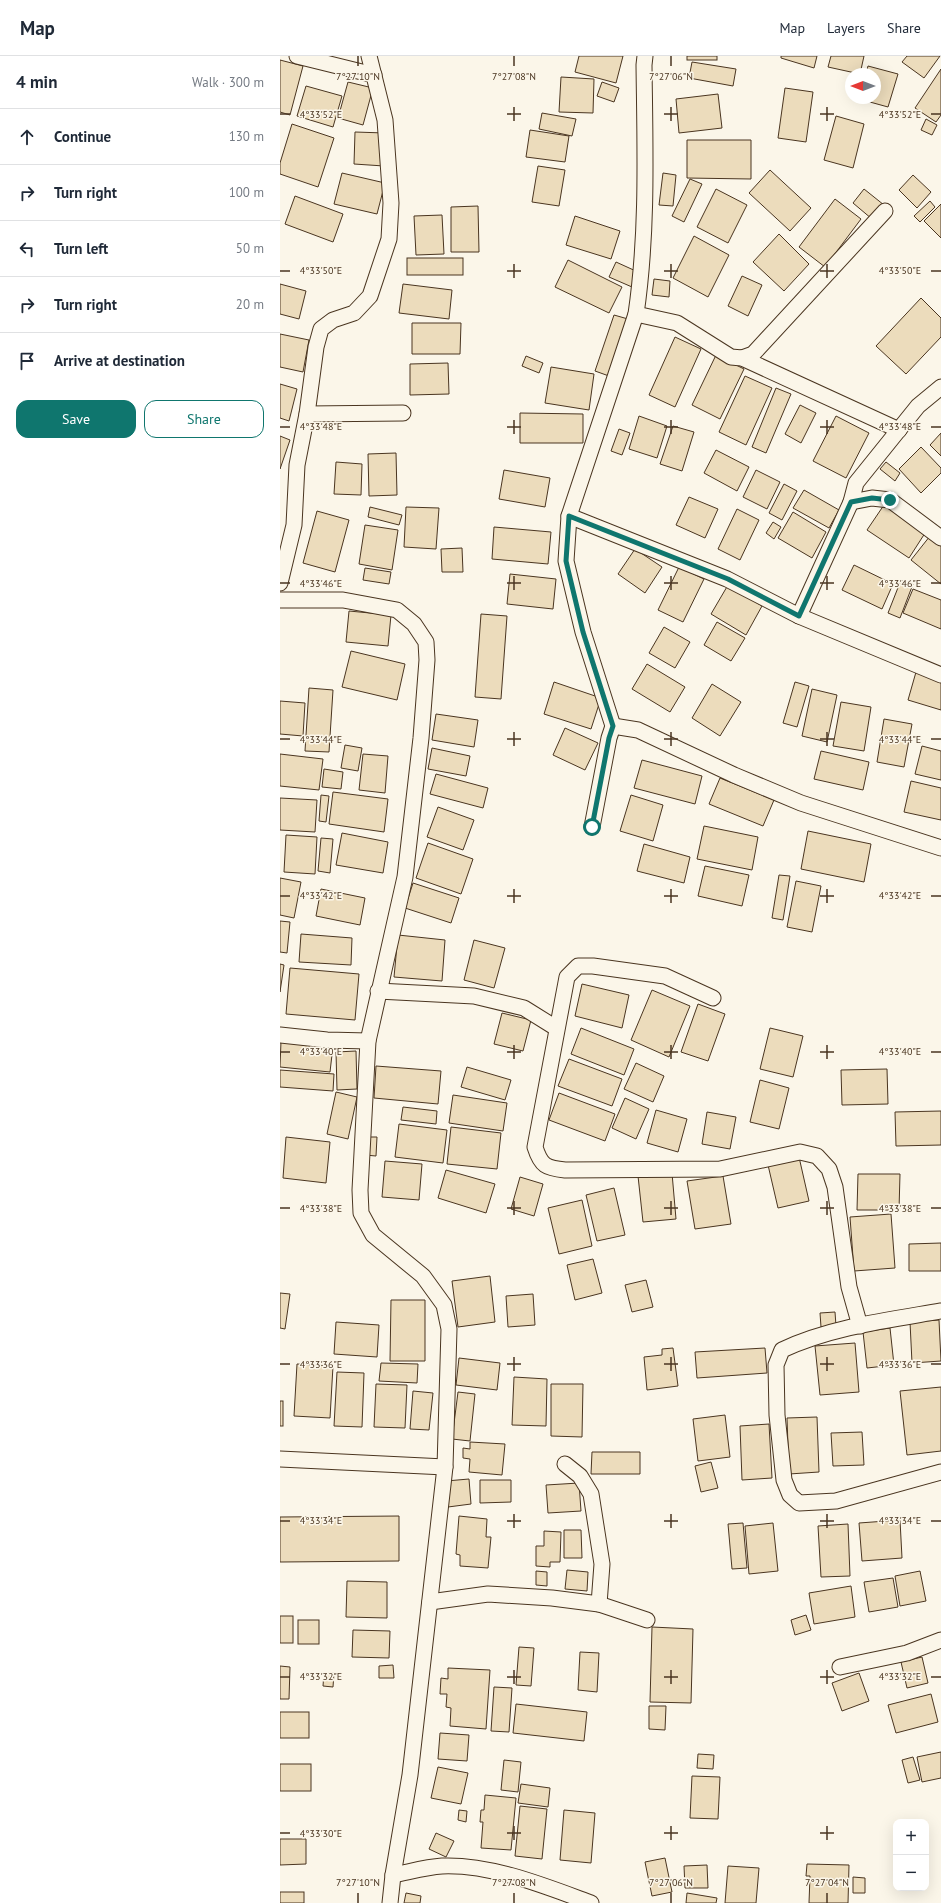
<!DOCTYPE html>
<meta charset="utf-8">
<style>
body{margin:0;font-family:"PT Sans",sans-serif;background:#f2f2f3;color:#1f2937}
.controls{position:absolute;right:12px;bottom:12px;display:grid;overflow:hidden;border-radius:8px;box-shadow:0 4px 16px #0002}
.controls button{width:36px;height:36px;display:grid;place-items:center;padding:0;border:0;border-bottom:1px solid #e0e1e3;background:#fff;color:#1f2937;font:20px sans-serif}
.compass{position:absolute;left:565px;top:12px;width:36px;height:36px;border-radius:50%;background:#fff;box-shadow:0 4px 16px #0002;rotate:270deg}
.stop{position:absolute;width:12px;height:12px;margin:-9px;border:3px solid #0f766e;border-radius:50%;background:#fff}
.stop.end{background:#0f766e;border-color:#fff;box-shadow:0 1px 4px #0008}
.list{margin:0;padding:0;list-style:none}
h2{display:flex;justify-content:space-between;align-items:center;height:52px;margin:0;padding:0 16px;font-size:17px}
h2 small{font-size:13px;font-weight:400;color:#747a83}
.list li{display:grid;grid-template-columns:26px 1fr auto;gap:12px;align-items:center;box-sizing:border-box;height:56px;padding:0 16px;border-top:1px solid #e0e1e3}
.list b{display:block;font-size:15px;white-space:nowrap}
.list em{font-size:13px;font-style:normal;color:#747a83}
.actions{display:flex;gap:8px;padding:12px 16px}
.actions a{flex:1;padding:9px 0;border:1px solid #0f766e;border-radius:12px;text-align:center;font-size:14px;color:#0f766e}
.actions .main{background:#0f766e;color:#fff}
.icon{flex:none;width:22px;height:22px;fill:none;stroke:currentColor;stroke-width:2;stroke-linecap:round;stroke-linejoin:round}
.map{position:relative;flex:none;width:661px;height:1847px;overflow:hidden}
header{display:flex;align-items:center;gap:24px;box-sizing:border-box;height:56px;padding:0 20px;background:#fff;border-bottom:1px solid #e0e1e3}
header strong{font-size:19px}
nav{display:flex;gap:22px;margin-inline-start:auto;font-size:14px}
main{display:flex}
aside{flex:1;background:#fff}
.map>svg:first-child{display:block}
.building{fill:#ecdcbc;stroke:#4a3520}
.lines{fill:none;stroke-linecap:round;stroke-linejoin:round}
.minor-casing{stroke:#4a3520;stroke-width:17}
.minor{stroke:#fbf6e9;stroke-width:15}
.route{stroke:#0f766e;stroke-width:5}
.ticks{fill:none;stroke:#4a3520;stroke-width:1.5}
.ticks-label{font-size:10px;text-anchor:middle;fill:#4a3520;stroke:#fbf6e9;stroke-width:3;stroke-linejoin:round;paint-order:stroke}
</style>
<header>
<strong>Map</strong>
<nav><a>Map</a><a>Layers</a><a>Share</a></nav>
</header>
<main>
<aside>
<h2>4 min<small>Walk · 300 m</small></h2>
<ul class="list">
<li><svg class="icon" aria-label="ahead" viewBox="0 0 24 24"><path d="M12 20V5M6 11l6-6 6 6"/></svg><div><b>Continue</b></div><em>130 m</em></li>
<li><svg class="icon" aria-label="right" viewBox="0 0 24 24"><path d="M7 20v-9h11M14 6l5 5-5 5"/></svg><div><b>Turn right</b></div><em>100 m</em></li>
<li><svg class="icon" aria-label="left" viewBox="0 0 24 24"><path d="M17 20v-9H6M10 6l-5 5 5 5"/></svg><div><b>Turn left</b></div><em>50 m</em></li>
<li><svg class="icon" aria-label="right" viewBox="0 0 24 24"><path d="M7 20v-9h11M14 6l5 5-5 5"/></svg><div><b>Turn right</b></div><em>20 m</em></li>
<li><svg class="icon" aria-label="arrive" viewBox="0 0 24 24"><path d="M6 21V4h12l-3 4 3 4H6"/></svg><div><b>Arrive at destination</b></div></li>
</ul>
<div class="actions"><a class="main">Save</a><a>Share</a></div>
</aside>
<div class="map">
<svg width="661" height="1847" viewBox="0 0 661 1847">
<rect width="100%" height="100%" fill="#fbf6e9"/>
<g class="building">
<path d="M299,0H343L336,27L295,16Z"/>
<rect x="407" y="0" width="30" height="4"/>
<path d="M501,0H537L534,12L501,2Z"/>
<path d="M551,0H584L580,18L548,11Z"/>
<path d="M627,0H660L644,22L622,6Z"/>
<path d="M0,4L23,10L10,59L0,56Z"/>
<path d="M412,6L456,13L453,30L409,22Z"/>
<path d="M588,10L618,18L608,51L579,43L595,42V18H586Z"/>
<path d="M661,13V59L656,66L635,52Z"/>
<path d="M281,21L314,23L313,57L279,56Z"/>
<path d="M68,26L93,32L83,69L58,62Z"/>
<path d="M322,26L339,32L334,46L317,40Z"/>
<path d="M26,30L62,40L53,71L17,60Z"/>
<path d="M505,32L533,36L526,86L498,82Z"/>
<path d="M438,38L442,72L399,77L396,43Z"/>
<path d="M262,57L296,63L292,80L259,73Z"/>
<path d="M556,60L584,68L573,112L544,104Z"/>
<path d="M646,63L657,69L652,79L641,74Z"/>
<path d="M12,68L54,82L38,131L0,118V107Z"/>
<path d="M250,74L289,80L285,106L246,101Z"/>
<path d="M75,76L105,77L104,110L74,108Z"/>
<path d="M407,84H471V123L407,122Z"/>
<path d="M258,110L285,114L279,150L252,146Z"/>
<path d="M490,114L531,152L510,175L469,137Z"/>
<path d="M62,117L105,127L97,158L54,148Z"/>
<path d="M383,117L396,119L393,150L379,149Z"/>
<path d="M633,119L651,136L637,152L619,134Z"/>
<path d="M410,123L422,128L404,166L392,160Z"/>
<path d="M436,133L467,149L448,187L417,171Z"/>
<path d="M584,133L604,149L592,163L573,147Z"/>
<path d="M15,140L63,158L53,186L5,168Z"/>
<path d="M555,143L581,163L545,211L519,191Z"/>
<path d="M650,145L655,151L640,166L634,160Z"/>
<path d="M661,148V182L644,165Z"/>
<path d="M198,150L199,196H171V151Z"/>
<path d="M162,159L164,198L136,199L134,160Z"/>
<path d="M295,160L340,175L331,203L286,189Z"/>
<path d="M499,178L529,208L504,235L473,206Z"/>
<path d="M414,180L449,199L428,241L393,222Z"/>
<rect x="127" y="202" width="56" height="17"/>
<path d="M288,204L342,231L329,257L275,231Z"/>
<path d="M336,206L358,216L352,231L329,221Z"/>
<path d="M462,220L482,229L468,260L448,250Z"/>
<path d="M374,223L390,225L389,241L372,239Z"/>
<path d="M0,228L26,235L19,263L0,258Z"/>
<path d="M123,228L172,234L169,263L119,257Z"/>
<path d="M641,242L661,262V281L626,318L596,290Z"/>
<path d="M334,259L348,263L329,320L315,315Z"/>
<path d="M132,267H181L180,298H132Z"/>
<path d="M0,278L29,284L23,316L0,311Z"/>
<path d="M395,281L421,293L395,351L369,339Z"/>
<path d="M436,299L464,313L440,363L412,349Z"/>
<path d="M246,300L263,307L259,317L242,310Z"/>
<path d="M168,307L169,338L130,339V308Z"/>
<path d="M271,311L314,318L309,354L265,347Z"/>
<path d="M465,320L492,332L466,389L439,376Z"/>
<path d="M0,328L17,333L9,365L0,362Z"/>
<path d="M496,332L511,338L486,397L472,391Z"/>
<path d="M520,349L536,357L521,387L505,378Z"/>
<path d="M240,357L303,358V387H240Z"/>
<path d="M359,360L387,370L377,402L349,393Z"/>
<path d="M556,360L589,377L566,422L533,405Z"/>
<path d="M393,370L414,376L402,415L380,408Z"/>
<path d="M339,373L350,377L342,399L331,395Z"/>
<path d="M661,377V400L650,389Z"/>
<path d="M0,380L10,384L0,413Z"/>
<path d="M641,391L661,412V417L641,437L619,413Z"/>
<path d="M436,394L469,411L457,435L424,417Z"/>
<path d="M116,397L117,439L89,440L88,398Z"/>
<path d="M56,406L82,408L81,439L54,438Z"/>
<path d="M606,406L620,417L615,425L600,413Z"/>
<path d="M224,414L270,422L265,451L219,443Z"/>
<path d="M476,414L500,426L487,453L463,441Z"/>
<path d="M504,428L517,435L502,464L489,457Z"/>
<path d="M524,434L559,454L549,472L513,452Z"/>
<path d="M409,441L438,453L425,482L396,469Z"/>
<path d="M606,446L647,474L629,502L587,474Z"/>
<path d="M90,451L122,459L119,469L88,461Z"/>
<path d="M126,451L159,452L156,493L124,491Z"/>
<path d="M457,453L479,464L460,504L438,493Z"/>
<path d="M37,455L69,464L55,516L23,507Z"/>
<path d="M513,456L546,476L532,502L498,482Z"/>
<path d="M493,466L501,471L494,483L486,477Z"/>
<path d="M85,469L118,474L112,514L79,508Z"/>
<path d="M214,471L271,476L268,508L212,503Z"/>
<path d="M650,480L661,488V528L631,504Z"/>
<path d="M182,492L183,516H162L161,493Z"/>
<path d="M355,493L382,511L365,537L338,518Z"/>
<path d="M574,509L613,528L602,553L562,534Z"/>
<path d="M399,511L424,523L403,566L378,554Z"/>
<path d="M85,512L111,516L109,528L83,524Z"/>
<path d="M230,518L276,523L273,553L227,548Z"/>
<path d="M621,524L633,528L620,562L608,557Z"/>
<path d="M448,529L482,550L466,579L431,558Z"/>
<path d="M633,533L661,544V573L623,557Z"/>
<path d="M69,555L111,559L108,590L66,586Z"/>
<path d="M201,558L227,560L221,643L195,641Z"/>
<path d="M437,566L465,582L451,605L424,589Z"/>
<path d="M384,571L410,586L395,612L369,597Z"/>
<path d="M71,595L125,608L117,644L62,631Z"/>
<path d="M367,608L405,631L390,656L352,633Z"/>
<path d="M636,616L661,623V654L628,644Z"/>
<path d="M274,626L321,642L311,673L264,658Z"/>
<path d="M515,626L529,630L517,671L503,667Z"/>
<path d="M432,628L461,646L440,680L412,662Z"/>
<path d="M29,632L53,634L49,696L25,695Z"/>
<path d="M532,633L557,639L547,686L522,680Z"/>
<path d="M0,645L25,647L23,680L0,678Z"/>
<path d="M561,646L591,651L584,695L553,690Z"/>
<path d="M156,658L198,664L194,691L152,684Z"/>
<path d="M604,663L632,668L624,711L597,706Z"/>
<path d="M285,672L318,687L305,714L273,699Z"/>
<path d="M65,689L82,692L78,715L61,712Z"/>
<path d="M642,690L661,695V724L635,718Z"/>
<path d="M152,692L190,700L186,720L148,713Z"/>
<path d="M541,695L589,706L583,734L534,723Z"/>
<path d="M0,698L43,703L39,734L0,730Z"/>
<path d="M83,698L108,700L105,737L79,734Z"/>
<path d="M362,704L422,720L415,748L354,732Z"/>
<path d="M44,713L63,716L61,733L42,731Z"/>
<path d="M156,718L208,732L203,752L150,738Z"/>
<path d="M440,722L494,744L483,770L429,748Z"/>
<path d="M631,725L661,732V764L624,756Z"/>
<path d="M53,736L108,743L104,776L49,768Z"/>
<path d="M41,739L49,740L46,766L39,765Z"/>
<path d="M351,739L383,749L373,785L340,775Z"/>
<path d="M0,742L37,744L35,776L0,774Z"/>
<path d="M158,751L194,764L183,794L147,781Z"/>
<path d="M424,770L478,781L472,814L417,803Z"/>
<path d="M528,775L591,788L584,826L521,813Z"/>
<path d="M62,777L108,786L103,817L56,809Z"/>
<path d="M6,779L37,781L35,818L4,816Z"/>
<path d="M41,782L53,783L50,817L38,815Z"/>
<path d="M148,787L193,803L181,838L136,822Z"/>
<path d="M364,788L410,801L404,827L357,815Z"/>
<path d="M425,810L469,819L462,850L418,840Z"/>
<path d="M499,819L510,820L503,864L492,862Z"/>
<path d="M0,822L21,826L14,862L0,859Z"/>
<path d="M516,825L541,830L532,876L507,871Z"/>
<path d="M133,827L179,842L171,867L125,852Z"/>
<path d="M41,833L85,842L80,869L36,860Z"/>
<path d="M0,865L10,866L7,897L0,896Z"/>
<path d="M21,878L72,882L71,909L19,906Z"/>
<path d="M118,879L165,884L162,925L114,921Z"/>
<path d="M194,884L225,892L214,932L184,924Z"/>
<path d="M0,908L4,909L0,936Z"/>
<path d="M10,912L79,918L75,964L6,958Z"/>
<path d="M302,928L349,939L342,972L295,960Z"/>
<path d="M372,934L410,950L389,1001L351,984Z"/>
<path d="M418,948L445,958L428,1005L401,996Z"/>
<path d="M222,957L251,964L243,995L214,988Z"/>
<path d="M301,972L354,993L344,1019L291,998Z"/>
<path d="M490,972L523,980L513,1021L480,1013Z"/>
<path d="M1,985L53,990L50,1016L0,1011Z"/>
<path d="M76,995L77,1033L57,1034L56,996Z"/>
<path d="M289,1003L342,1023L332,1050L278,1030Z"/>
<path d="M356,1007L384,1020L373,1046L344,1033Z"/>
<path d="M96,1010L161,1015L158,1048L94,1042Z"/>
<path d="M187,1011L231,1024L225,1044L181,1031Z"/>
<path d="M607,1013L608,1048L562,1049L561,1014Z"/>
<path d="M0,1014L54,1018L53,1035L0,1031Z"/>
<path d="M480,1024L509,1032L499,1073L470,1066Z"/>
<path d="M56,1036L77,1041L68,1083L47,1078Z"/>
<path d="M279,1037L335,1058L325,1085L269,1064Z"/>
<path d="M173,1039L227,1047L223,1075L169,1067Z"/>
<path d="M345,1042L369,1053L356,1083L332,1072Z"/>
<path d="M123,1051L157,1055L156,1068L121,1064Z"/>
<path d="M376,1054L407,1063L398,1096L367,1087Z"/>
<path d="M661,1055V1089L616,1090L615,1056Z"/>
<path d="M427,1056L456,1061L450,1093L422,1088Z"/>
<path d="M119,1068L167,1074L163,1107L115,1101Z"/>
<path d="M171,1071L221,1077L217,1113L167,1108Z"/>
<path d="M6,1081L50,1086L46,1127L3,1122Z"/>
<path d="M86,1081H97L96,1100L85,1099Z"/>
<path d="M519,1101L529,1145L498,1152L488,1109Z"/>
<path d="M105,1105L142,1108L139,1144L102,1141Z"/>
<path d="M166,1114L215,1128L206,1157L158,1142Z"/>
<path d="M392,1117L396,1163L363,1166L358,1120Z"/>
<path d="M578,1118H620L619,1154H577Z"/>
<path d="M443,1120L451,1168L415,1173L407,1125Z"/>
<path d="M240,1121L263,1128L254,1160L231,1153Z"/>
<path d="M334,1132L345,1179L317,1185L306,1139Z"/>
<path d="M302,1144L312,1190L279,1198L268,1152Z"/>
<path d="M611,1158L615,1212L574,1215L570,1161Z"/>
<path d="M661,1187V1215H629V1188Z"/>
<path d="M313,1203L322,1237L295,1244L287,1209Z"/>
<path d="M210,1220L215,1266L178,1271L172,1225Z"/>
<path d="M366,1224L373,1251L352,1256L345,1229Z"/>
<path d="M0,1237L10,1238L5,1273L0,1272Z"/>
<path d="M253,1238L255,1269L228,1271L226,1240Z"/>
<path d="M111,1244H145V1305H110Z"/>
<path d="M555,1256L556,1270L541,1271L540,1257Z"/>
<path d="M659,1264L661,1305L632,1307L630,1266Z"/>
<path d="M56,1266L99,1269L97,1301L54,1298Z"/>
<path d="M610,1272L614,1309L587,1312L583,1276Z"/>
<path d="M575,1287L579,1336L540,1339L535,1290Z"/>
<path d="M393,1292L398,1330L367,1334L364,1301L382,1299V1293Z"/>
<path d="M485,1292L487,1317L417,1322L415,1296Z"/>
<path d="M179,1302L220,1307L217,1334L176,1329Z"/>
<path d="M101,1307L138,1308L137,1327L99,1325Z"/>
<path d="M17,1308L53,1310L50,1362L14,1360Z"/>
<path d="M57,1316L84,1317L82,1371L54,1370Z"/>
<path d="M234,1321L267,1323L266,1370L232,1369Z"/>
<path d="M96,1328L127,1329L125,1372L94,1371Z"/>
<path d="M271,1328H303L302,1381L271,1380Z"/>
<path d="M661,1331V1395L627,1399L620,1335Z"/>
<path d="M133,1335L153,1337L149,1374L130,1373Z"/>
<path d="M178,1336L195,1338L190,1385L172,1383Z"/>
<rect x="0" y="1345" width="3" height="25"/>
<path d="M445,1359L450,1401L418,1405L413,1363Z"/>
<path d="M537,1361L539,1416L509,1418L507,1362Z"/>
<path d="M489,1368L492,1422L462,1424L460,1370Z"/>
<path d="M582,1376L584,1409L553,1410L551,1377Z"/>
<path d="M190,1386L225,1388L222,1419L189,1416L190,1403L183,1402V1392L190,1393Z"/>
<path d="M312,1396H360V1418H311Z"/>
<path d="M431,1406L438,1432L421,1436L415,1410Z"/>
<path d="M189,1423L191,1448L168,1451L166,1425Z"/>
<path d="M200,1424H231V1446L200,1447Z"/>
<path d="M299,1427L301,1455L268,1457L266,1429Z"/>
<path d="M119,1460V1505L0,1506V1461Z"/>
<path d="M179,1460L207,1463L206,1481H211L208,1512L180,1510V1499L176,1498Z"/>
<path d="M620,1464L622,1502L582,1505L579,1467Z"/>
<path d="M463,1467L467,1512L452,1513L448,1468Z"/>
<path d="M493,1467L498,1515L469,1518L465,1470Z"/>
<path d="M568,1468L570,1520L541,1521L538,1470Z"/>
<path d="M284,1474H301L302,1502H284Z"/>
<path d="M264,1475L281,1476L280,1506H270V1511L256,1510V1490H264Z"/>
<path d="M287,1514L308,1516L307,1535L285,1533Z"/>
<path d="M256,1515L267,1516V1530L256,1529Z"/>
<path d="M640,1515L646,1545L620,1550L615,1520Z"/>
<path d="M613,1522L618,1551L589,1556L584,1526Z"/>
<path d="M67,1525L107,1526V1562L66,1561Z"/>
<path d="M571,1530L575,1561L534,1568L529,1537Z"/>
<path d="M526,1559L531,1574L515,1579L511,1564Z"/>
<rect x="0" y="1560" width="13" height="27"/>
<rect x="18" y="1564" width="21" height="24"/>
<path d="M372,1571L413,1573L411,1647L370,1646Z"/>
<path d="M73,1574L110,1575L109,1602L72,1601Z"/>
<path d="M239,1591L254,1592L251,1630L236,1629Z"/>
<path d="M300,1596L319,1597L317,1636L298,1634Z"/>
<path d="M642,1601L648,1627L627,1632L621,1606Z"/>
<path d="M113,1609L114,1622H99V1610Z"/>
<path d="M0,1610L10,1611L9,1643H0Z"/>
<path d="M168,1612L210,1614L206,1673L170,1670L171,1652L166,1651L167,1638H160L161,1622L168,1623Z"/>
<path d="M44,1617H54L53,1631L43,1630Z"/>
<path d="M579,1617L589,1645L562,1655L552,1627Z"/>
<path d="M214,1631L232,1632L229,1676L211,1675Z"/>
<path d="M651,1638L658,1666L616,1677L608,1649Z"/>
<path d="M236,1648L307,1656L304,1685L233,1677Z"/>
<path d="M369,1650H386L385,1674L369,1673Z"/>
<rect x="0" y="1656" width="29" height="26"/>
<path d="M160,1677L189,1679L187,1705L158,1703Z"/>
<path d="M661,1696V1722L642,1726L637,1701Z"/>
<path d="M418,1698L434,1699L433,1713L417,1712Z"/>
<path d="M633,1701L640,1724L628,1727L622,1704Z"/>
<path d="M224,1704L241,1706L238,1736L221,1734Z"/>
<rect x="0" y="1708" width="31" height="27"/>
<path d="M158,1711L188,1717L181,1748L151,1742Z"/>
<path d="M412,1720L440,1721L438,1763L410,1762Z"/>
<path d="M241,1728L270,1732L268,1751L238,1747Z"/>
<path d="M205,1739L236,1742L231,1794L201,1792L203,1766H200L201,1754H204Z"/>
<path d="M240,1750L267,1753L262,1803L235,1800Z"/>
<path d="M179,1754L187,1755L186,1766L178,1764Z"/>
<path d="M284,1754L315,1757L311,1807L280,1804Z"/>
<path d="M156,1777L174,1785L166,1801L149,1793Z"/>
<path d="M0,1783H26V1808L0,1809Z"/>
<path d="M385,1802L392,1836L372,1840L365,1806Z"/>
<path d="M527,1808L569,1809L568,1847H529L530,1820H526Z"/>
<path d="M427,1809L428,1832H405L404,1810Z"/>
<path d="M448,1810L479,1812L476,1847H445Z"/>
<path d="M573,1821L585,1822V1837H573Z"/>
<rect x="0" y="1836" width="24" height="11"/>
<path d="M126,1837L141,1840L140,1847H124Z"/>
<path d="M407,1837L437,1842L436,1847H406Z"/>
</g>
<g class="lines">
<defs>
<g id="minor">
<path d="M17,0L94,19"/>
<path d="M356,258L397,267L451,301L462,302L619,374"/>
<path d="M462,302L473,298L605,155"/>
<path d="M27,358L123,357"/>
<path d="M571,446L592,442L610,444L661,482"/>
<path d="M289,460L447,523L519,560L661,619"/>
<path d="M0,527L14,469L17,409L27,358L36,291L41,273L53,264L74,257L90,240L109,183L111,147L105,64L89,0"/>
<path d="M0,544H63L117,554L134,568L146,586L147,604L141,682L125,821L88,985L80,1134L81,1157L93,1179L143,1220L164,1249L169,1273L165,1411L130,1719L113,1819L110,1847"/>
<path d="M519,560L571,446L576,427L638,350L661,331"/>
<path d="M333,670L303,576L286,505L289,460L356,258C368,176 365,92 364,9L365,0"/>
<path d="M312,771L329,682L333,670L358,674L454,719L521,747L661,792"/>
<path d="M98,935L194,940L244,952L276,972"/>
<path d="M433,942L385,920L313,910H298L287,921L255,1091C261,1110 266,1112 285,1114L440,1113L520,1096L537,1100L549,1113L555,1131L569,1231L580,1270"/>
<path d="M0,979L47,984L88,985"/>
<path d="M661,1255C608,1264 551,1271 502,1294L496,1309L497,1359L504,1424L510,1439L519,1447L556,1445L661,1416"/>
<path d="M0,1403L165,1411"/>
<path d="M285,1408L300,1420L311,1438L322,1508L319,1548"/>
<path d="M150,1546L208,1538L272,1542L319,1548L367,1564"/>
<path d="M560,1611L627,1597L661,1584"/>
<path d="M113,1819C129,1816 146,1811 162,1810C211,1808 265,1830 311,1847"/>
</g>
</defs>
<use href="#minor" class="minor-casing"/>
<use href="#minor" class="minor"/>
</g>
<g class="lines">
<path class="route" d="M312,771L329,682L333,670L303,576L286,505L289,460L448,523L519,560L571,446L592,442L610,444"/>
</g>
<path class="ticks" d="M78,0V10M234,0V10M391,0V10M234,51V65M391,51V65M547,51V65M0,58H10M227,58H241M384,58H398M540,58H554M651,58H661M234,208V222M391,208V222M547,208V222M0,215H10M227,215H241M384,215H398M540,215H554M651,215H661M234,364V378M391,364V378M547,364V378M0,371H10M227,371H241M384,371H398M540,371H554M651,371H661M234,520V534M391,520V534M547,520V534M0,527H10M227,527H241M384,527H398M540,527H554M651,527H661M234,676V690M391,676V690M547,676V690M0,683H10M227,683H241M384,683H398M540,683H554M651,683H661M234,833V847M391,833V847M547,833V847M0,840H10M227,840H241M384,840H398M540,840H554M651,840H661M234,989V1003M391,989V1003M547,989V1003M0,996H10M227,996H241M384,996H398M540,996H554M651,996H661M234,1145V1159M391,1145V1159M547,1145V1159M0,1152H10M227,1152H241M384,1152H398M540,1152H554M651,1152H661M234,1301V1315M391,1301V1315M547,1301V1315M0,1308H10M227,1308H241M384,1308H398M540,1308H554M651,1308H661M234,1458V1472M391,1458V1472M547,1458V1472M0,1465H10M227,1465H241M384,1465H398M540,1465H554M651,1465H661M234,1614V1628M391,1614V1628M547,1614V1628M0,1621H10M227,1621H241M384,1621H398M540,1621H554M651,1621H661M234,1770V1784M391,1770V1784M547,1770V1784M0,1777H10M227,1777H241M384,1777H398M540,1777H554M78,1837V1847M234,1837V1847M391,1837V1847M547,1837V1847"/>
<g class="ticks-label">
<text x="78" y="24">7°27'10"N</text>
<text x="234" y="24">7°27'08"N</text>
<text x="391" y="24">7°27'06"N</text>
<text x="620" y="62">4°33'52"E</text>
<text x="41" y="62">4°33'52"E</text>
<text x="620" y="218">4°33'50"E</text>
<text x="41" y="218">4°33'50"E</text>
<text x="620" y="374">4°33'48"E</text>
<text x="41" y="374">4°33'48"E</text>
<text x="620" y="531">4°33'46"E</text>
<text x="41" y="531">4°33'46"E</text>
<text x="620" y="687">4°33'44"E</text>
<text x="41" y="687">4°33'44"E</text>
<text x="620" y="843">4°33'42"E</text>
<text x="41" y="843">4°33'42"E</text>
<text x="620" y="999">4°33'40"E</text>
<text x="41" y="999">4°33'40"E</text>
<text x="41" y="1156">4°33'38"E</text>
<text x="620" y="1156">4°33'38"E</text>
<text x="41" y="1312">4°33'36"E</text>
<text x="620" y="1312">4°33'36"E</text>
<text x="41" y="1468">4°33'34"E</text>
<text x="620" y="1468">4°33'34"E</text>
<text x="41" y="1624">4°33'32"E</text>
<text x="620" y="1624">4°33'32"E</text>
<text x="41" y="1781">4°33'30"E</text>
<text x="78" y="1830">7°27'10"N</text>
<text x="234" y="1830">7°27'08"N</text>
<text x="391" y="1830">7°27'06"N</text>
<text x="547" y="1830">7°27'04"N</text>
</g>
</svg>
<div class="controls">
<button>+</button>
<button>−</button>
</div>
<svg class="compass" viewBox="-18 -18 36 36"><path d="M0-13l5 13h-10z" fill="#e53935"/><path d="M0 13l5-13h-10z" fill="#747a83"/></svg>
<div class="stop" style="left:312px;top:771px"></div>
<div class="stop end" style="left:610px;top:444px"></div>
</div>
</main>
